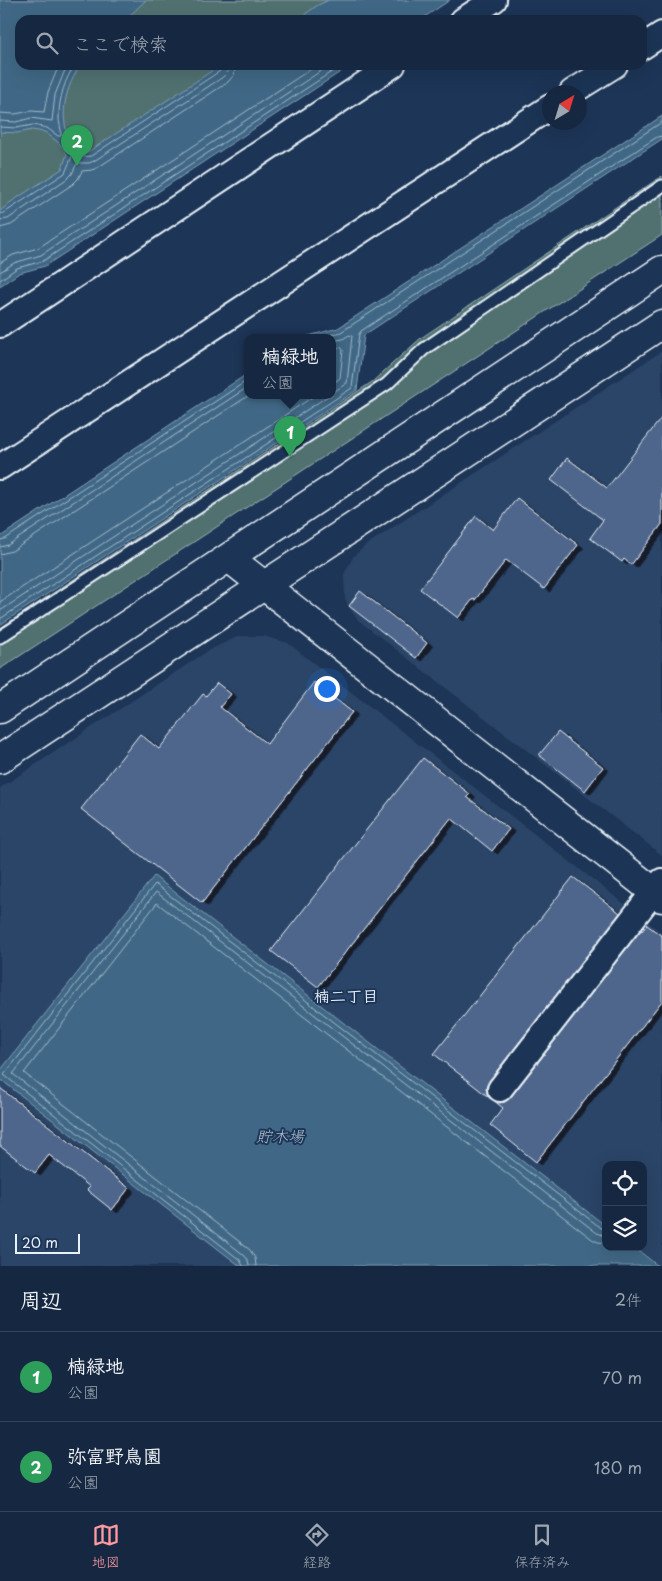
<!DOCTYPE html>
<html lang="ja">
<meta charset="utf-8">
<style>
body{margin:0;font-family:"Playpen Sans","Klee One",sans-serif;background:#23344c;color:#f1f3f6}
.controls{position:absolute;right:15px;bottom:15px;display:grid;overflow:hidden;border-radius:10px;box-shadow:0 5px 20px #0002}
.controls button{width:45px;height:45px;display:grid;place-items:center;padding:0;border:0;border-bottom:1px solid #35445a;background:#162841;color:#f1f3f6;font:25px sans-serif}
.compass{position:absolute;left:542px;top:85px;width:45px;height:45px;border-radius:50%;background:#162841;box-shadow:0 5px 20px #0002;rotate:38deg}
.scale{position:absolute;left:15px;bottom:12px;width:65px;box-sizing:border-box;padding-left:5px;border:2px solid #e8f1f8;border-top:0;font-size:14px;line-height:18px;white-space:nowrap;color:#e8f1f8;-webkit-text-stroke:4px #1d3557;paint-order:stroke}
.you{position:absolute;left:326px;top:688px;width:18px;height:18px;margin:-12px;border:4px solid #fff;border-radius:50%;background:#1a73e8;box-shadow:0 0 0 8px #1a73e833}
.badge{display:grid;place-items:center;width:32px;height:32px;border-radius:50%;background:#ff9aa2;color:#fff;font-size:16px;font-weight:700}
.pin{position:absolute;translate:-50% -41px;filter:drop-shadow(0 1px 2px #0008)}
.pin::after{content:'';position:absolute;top:26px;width:18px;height:15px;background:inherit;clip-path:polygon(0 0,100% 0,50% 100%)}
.popup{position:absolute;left:244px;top:334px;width:92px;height:65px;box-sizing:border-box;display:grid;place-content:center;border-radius:10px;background:#162841;filter:drop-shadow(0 1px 4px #0005);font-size:16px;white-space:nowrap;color:#9ea6b1}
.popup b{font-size:19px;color:#f1f3f6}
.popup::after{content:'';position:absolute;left:50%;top:100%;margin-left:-10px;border:10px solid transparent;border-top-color:#162841}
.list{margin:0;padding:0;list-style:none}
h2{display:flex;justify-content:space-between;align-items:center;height:65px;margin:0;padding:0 20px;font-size:21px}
h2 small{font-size:16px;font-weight:400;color:#9ea6b1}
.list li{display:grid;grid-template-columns:32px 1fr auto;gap:15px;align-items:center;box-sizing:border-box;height:90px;padding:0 20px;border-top:1px solid #35445a}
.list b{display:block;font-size:19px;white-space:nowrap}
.list p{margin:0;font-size:16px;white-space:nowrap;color:#9ea6b1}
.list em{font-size:16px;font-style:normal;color:#9ea6b1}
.icon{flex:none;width:28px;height:28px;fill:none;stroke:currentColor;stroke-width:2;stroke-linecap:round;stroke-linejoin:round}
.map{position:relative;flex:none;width:662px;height:1266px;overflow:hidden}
.search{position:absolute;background:#162841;box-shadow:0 5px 20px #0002;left:15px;right:15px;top:15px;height:55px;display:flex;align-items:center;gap:12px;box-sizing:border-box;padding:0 18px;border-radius:15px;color:#9ea6b1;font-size:19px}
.sheet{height:245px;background:#162841}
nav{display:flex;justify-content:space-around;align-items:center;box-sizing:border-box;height:70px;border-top:1px solid #35445a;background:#162841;font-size:14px;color:#9ea6b1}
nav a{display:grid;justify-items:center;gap:2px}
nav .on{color:#ff9aa2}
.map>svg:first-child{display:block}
.built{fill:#2c4467}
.green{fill:#517171;stroke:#9cb1b4}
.water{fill:#3f6886;stroke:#839fb4}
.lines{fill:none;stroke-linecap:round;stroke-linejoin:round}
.shore{stroke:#a4baca;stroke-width:1}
.building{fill:#4f668c;stroke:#e8f1f8;filter:url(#shadow)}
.service-casing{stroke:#e8f1f8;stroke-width:15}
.minor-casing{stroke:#e8f1f8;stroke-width:28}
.tertiary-casing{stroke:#e8f1f8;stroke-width:31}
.service{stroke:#1d3557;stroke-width:11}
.minor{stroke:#1d3557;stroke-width:24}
.tertiary{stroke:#1d3557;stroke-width:28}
.labels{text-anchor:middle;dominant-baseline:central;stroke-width:4;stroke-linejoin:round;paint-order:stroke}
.neighbourhood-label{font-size:16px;font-weight:bold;fill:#e8f1f8;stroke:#1d3557}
.water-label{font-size:16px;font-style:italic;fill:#adc1d0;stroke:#1d3557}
</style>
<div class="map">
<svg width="662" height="1266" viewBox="0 0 662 1266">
<defs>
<filter id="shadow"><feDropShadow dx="5.5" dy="3" stdDeviation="0" flood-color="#0009"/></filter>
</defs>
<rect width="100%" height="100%" fill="#1d3557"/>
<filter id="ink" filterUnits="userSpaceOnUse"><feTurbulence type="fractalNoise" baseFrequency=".02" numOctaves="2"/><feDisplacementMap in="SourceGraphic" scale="10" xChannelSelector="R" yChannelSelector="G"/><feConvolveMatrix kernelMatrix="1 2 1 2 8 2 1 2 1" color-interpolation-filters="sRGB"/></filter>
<g filter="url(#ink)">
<g class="built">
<path d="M662,351V855L358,620L349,608L345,598L344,574L353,557L366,545Z"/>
<path d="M239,636H264L288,643L662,933V1266H658L634,1247H643V1165H606V1226L154,876L0,1071V788L209,650Z"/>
<path d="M0,1079L240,1266H0Z"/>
</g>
<g class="green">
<path d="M0,0H407L376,20H20V65H308L0,267Z"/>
<path d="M662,176V235L0,669V628L372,382L421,338Z"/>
</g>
<g class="water">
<path d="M0,0H146L125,20H20V65H81C66,85 58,116 70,139C75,147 78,152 88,152L221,65H351L45,266L19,273L0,286V211L11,202L62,169L67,154L59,143L45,132L32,130L17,133L0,132Z"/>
<path d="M329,0H450L420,20H297L318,5Z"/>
<path d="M662,116V139L364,335L357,390L0,625V537L247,374L248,396H332V338H301L338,328Z"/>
<path d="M154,876L606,1226V1247H634L658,1266H240L0,1079V1071Z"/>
</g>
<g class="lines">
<g class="shore">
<path d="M0,113L15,114L31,111L44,112L48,92L59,65"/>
<path d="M0,121L16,122L31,118L52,121L55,95L67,65"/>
<path d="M0,127L16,128L33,125L47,128L58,136H61C62,129 58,122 59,115C59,99 65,78 75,65"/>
<path d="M0,214L4,213L65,173L73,154L81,157L91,156L220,71L223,65"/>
<path d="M0,220L8,219L68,178L72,174L77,163H89L94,161L223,77L228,72L229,65"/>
<path d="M0,228L11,225L73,184L78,179L82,171L92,170L97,168L228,82L234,75L236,65"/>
<path d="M0,263L13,255L38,248L317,65"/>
<path d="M0,272L14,263L41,255L330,65"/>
<path d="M0,280L17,268L43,261L342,65"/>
<path d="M319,338L341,332L662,122"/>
<path d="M332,341L343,339L349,335L352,336L347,383L332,393"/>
<path d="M332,349L341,347L343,350L340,378L332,384"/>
<path d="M0,540L5,539L248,380"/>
<path d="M0,547L8,545L248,387"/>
<path d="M0,554L12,551L248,396"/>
<path d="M0,602L314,396"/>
<path d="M0,611L328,396"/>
<path d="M0,619L352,388L359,334L361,331L657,137L662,136"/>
<path d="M243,1266L240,1260L4,1075L155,884L601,1228L606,1229"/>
<path d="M249,1266L248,1260L244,1255L13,1074L156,892L597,1233L606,1236"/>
<path d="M256,1266L255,1258L250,1250L24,1073L157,903L592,1239L598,1242L606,1243"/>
</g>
</g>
<g class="building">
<path d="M662,417V524L631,565L624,559L622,562L590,538L603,520L551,480L567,458L607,488Z"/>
<path d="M517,498L578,545L544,589L506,560L475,600L473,599L458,618L420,589L476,516L493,530Z"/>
<path d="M360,591L427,643L416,658L349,606Z"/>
<path d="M314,682L352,712L202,903L81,809L140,734L159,749L203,694L206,696L217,683L231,694L220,707L267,744Z"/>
<path d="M558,732L603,767L585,791L539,755Z"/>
<path d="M423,758L470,794L467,797L509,829L492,851L451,818L318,987L271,951Z"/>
<path d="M573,877L620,913L489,1081L486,1088L487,1094L491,1099L434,1054Z"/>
<path d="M647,925L662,936V1001L536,1162L490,1125L503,1108L493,1100L499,1103L505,1102L511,1097L641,930L642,931Z"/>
<path d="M0,1088L129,1188L112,1210L87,1190L90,1187L49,1155L35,1173L0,1146Z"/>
</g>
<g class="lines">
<defs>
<path id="service" d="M0,637L387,384L424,349L662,186"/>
<g id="minor">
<path d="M463,20L494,0"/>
<path d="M642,47L662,34"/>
<path d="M572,92L615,65"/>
<path d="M0,325L393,65"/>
<path d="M0,467L550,107"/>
<path d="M500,1089L662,881"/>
</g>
<g id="tertiary">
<path d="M229,558L662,898"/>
<path d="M0,709L662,270"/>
<path d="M0,759L662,324"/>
</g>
</defs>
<use href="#service" class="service-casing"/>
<use href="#minor" class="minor-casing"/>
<use href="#tertiary" class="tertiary-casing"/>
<use href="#service" class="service"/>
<use href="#minor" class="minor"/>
<use href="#tertiary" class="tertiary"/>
</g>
</g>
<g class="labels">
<g class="neighbourhood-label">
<text x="346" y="995">楠二丁目</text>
</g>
<g class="water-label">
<text x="280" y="1135">貯木場</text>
</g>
</g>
</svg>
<div class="controls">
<button><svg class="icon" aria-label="locate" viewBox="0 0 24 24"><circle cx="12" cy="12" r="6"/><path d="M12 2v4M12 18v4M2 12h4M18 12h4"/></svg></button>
<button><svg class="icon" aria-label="layers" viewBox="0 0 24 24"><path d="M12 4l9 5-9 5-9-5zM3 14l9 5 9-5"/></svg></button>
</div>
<svg class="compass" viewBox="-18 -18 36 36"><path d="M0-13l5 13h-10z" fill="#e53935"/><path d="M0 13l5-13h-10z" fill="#9ea6b1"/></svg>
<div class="scale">20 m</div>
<div class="you"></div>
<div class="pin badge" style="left:290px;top:457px;background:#2e9e5b">1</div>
<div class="popup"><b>楠緑地</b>公園</div>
<div class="pin badge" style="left:77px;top:166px;background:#2e9e5b">2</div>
<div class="search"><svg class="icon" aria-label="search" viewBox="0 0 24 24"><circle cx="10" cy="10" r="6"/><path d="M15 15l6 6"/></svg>ここで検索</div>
</div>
<section class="sheet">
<h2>周辺<small>2件</small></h2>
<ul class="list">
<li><span class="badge" style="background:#2e9e5b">1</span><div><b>楠緑地</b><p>公園</p></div><em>70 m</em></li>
<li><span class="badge" style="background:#2e9e5b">2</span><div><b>弥富野鳥園</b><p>公園</p></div><em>180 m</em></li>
</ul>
</section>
<nav>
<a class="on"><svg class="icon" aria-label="map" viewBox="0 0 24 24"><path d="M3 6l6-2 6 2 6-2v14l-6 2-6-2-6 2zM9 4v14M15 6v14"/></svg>地図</a>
<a><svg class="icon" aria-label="directions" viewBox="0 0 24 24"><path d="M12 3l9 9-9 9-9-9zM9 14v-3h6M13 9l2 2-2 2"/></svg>経路</a>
<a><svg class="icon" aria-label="saved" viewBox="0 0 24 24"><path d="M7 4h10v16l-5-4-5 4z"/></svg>保存済み</a>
</nav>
